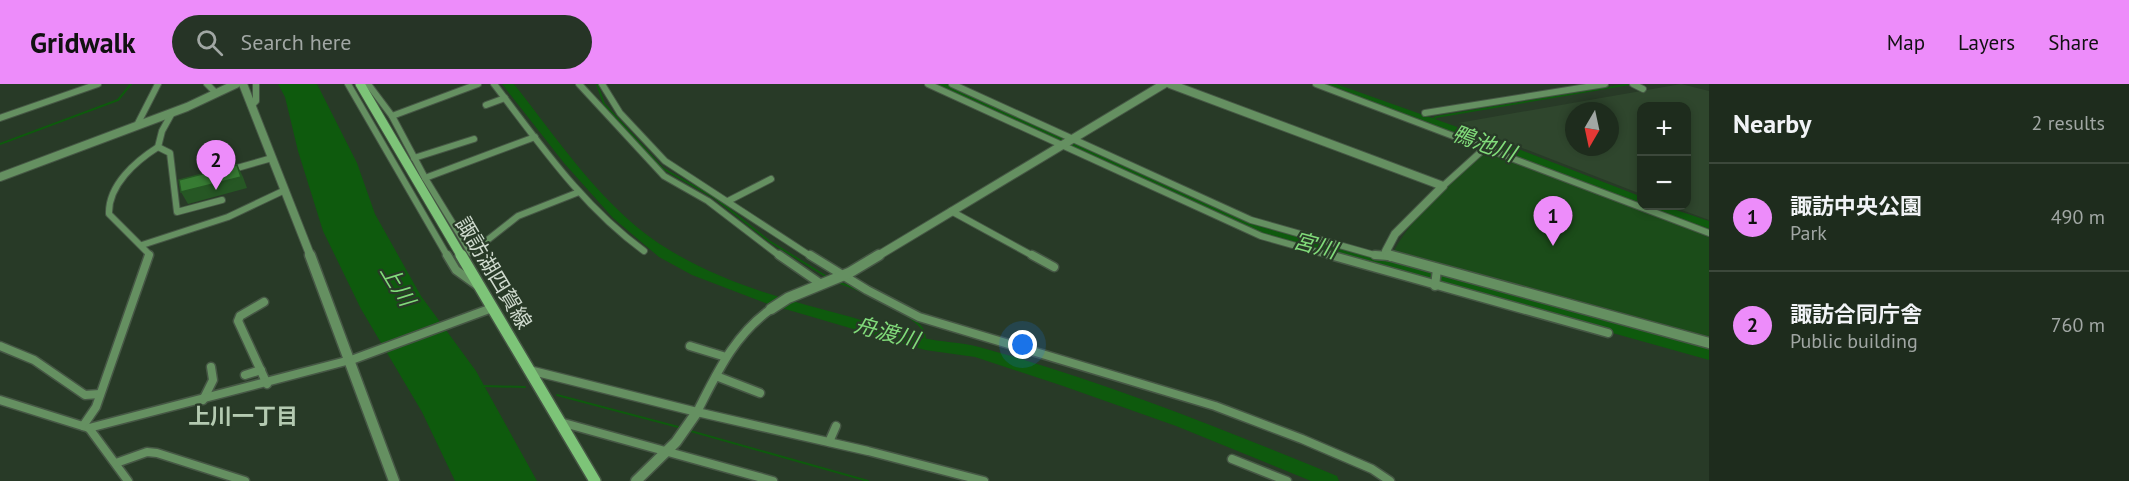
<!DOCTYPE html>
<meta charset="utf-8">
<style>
body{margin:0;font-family:"PT Sans","Noto Sans JP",sans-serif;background:#263426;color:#f1f3f6}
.controls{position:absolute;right:18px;top:18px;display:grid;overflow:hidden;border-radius:12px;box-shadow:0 3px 9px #0003}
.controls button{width:54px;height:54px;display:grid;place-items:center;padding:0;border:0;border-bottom:2px solid #3c483b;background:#1e2c1d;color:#f1f3f6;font:30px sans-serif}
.compass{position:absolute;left:1565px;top:18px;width:54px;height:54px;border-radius:50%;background:#1e2c1d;box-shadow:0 3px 9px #0003;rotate:189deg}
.you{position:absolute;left:1023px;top:261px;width:21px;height:21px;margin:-15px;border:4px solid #fff;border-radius:50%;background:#1a73e8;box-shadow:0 0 0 9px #1a73e833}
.badge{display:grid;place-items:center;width:39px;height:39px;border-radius:50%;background:#ed8cfa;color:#111;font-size:20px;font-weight:700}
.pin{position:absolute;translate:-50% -50px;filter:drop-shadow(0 2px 3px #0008)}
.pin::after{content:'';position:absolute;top:32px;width:21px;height:18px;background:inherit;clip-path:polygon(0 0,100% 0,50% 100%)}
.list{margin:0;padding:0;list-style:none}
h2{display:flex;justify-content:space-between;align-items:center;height:78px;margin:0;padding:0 24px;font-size:26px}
h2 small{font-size:20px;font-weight:400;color:#a1a7a4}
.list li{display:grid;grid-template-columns:39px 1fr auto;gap:18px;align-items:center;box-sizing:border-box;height:108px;padding:0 24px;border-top:2px solid #3c483b}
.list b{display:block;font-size:22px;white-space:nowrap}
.list p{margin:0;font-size:20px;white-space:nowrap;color:#a1a7a4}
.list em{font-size:20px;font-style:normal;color:#a1a7a4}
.icon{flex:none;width:33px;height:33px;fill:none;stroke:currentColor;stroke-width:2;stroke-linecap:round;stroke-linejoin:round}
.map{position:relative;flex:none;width:1709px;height:397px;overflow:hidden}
header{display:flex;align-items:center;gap:36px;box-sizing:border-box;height:84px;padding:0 30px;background:#ed8cfa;color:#111}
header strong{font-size:28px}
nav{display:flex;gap:33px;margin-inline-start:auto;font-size:21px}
.search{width:420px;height:54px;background:#263426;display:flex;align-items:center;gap:15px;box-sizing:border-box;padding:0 21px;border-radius:33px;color:#a1a7a4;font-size:22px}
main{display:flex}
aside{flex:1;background:#1e2c1d}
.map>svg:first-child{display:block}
.built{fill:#2f462d;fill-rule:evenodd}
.green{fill:#1b4c19}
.water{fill:#0e5a0d}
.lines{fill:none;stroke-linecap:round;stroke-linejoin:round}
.stream{stroke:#0e5a0d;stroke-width:2}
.river{fill:#0e5a0d;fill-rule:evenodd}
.minor-far1-casing{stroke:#465745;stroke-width:8}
.minor-casing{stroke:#465745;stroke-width:11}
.tertiary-far1-casing{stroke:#465745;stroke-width:10}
.tertiary-casing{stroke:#465745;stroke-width:13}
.secondary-far1-casing{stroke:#465745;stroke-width:11}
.secondary-casing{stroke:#465745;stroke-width:14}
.minor-far1{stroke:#659061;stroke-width:6}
.minor{stroke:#659061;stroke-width:8}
.tertiary-far1{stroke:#659061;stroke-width:8}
.tertiary{stroke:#659061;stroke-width:10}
.secondary-far1{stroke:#7dc478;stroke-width:9}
.secondary{stroke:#7dc478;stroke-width:11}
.shaded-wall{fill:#265724}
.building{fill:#377c33;stroke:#265724;stroke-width:1.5}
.labels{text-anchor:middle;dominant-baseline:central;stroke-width:4.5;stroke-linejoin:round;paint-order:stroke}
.street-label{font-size:21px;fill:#cfdace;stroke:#283a27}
.water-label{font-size:22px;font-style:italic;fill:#81db7a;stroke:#283a27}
.neighbourhood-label{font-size:22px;font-weight:bold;fill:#b4cab1;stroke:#283a27}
</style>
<header>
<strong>Gridwalk</strong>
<div class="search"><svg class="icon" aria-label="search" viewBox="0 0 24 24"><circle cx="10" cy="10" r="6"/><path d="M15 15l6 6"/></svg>Search here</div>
<nav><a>Map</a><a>Layers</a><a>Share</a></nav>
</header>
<main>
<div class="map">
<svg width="1709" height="397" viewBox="0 0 1709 397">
<rect width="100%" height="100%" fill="#283a27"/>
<path class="built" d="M1681,0L1709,7V136L1671,122H1686V22H1642L1641,110L1458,39ZM1574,27H1610V63H1574Z"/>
<path class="green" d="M1485,67L1709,152V256L1393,169C1412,130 1455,97 1485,67Z"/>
<path class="water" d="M278,0H317L357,79L375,130L421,212L476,287L537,397H455L422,328L361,225L323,147L298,67L285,13Z"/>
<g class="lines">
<g class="stream">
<path d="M597,0L604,20L662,84L715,114L769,157L827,193"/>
<path d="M1430,38L1436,33L1630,0"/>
<path d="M0,60L118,16L131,0"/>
<path d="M837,198C856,204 914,230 923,246C925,250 925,256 925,260"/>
<path d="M482,302L525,303"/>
<path d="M557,311L682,344"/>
<path d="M687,346L868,397"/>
</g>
<g class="river">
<path d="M502,0H514C560,58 606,129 671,167C726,200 789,217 851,233C875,240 899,248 923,254C941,258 960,258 979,263C1101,296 1220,344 1337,392L1339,397H1311L1176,342L1063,302L975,273L925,266L768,220L692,191L659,173L613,134L564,79Z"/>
<path d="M933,0H948L1269,144L1709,264V276L1259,150Z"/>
<path d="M1320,0H1336L1508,61L1642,113V122H1644L1637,121Z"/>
<path d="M1645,122H1664L1709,137V146L1647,125Z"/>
</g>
<defs>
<g id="minor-far1">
<path d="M207,0L216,9"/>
<path d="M348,0L448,173"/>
<path d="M368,0L392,32L425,94L471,169L518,132L579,108"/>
<path d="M494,0C540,60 582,122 644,167"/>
<path d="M579,0L664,92L708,117L781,173"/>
<path d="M602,0L620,29L665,77L812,173"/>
<path d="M928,0L1261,152L1335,173"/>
<path d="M952,0L1251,136L1378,172H1389"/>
<path d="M1316,0L1709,149"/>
<path d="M1633,0L1643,5"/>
<path d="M486,21L505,14"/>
<path d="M251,22L256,17V0"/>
<path d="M1425,29L1605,0"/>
<path d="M392,32L478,0"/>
<path d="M0,34L98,0"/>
<path d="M137,41L158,0"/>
<path d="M158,63L170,69L177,128L222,116"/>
<path d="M414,74L474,55"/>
<path d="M230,86L272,74"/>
<path d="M425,94L535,53"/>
<path d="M1443,102L1485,64"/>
<path d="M728,117L771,95"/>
<path d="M951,127L1035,173"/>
<path d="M142,161L228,133L285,106"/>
<path d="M149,173V170L109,130C108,101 136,77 158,63L162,47L172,29"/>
</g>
<g id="minor">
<path d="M447,171L456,186L478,202"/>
<path d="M779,171L821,200"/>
<path d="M810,171L867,206L919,233L1215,322L1302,355L1372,385L1390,397"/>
<path d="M1032,171L1054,183"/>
<path d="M1330,171L1608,249"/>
<path d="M1375,171L1389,172"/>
<path d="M1435,202L1437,185"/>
<path d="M264,218L240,232L238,237L267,300"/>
<path d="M0,262L34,276L85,311L100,310"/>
<path d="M690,262L726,273"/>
<path d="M529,286L697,328C717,289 734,251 771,225"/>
<path d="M245,291L261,286"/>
<path d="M716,292L760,309"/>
<path d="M0,316L89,344L128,397"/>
<path d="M203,316L213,296L211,283"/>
<path d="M697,328L868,367L984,397"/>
<path d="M560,338L773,397"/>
<path d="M83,342L96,323L149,171"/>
<path d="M89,344L354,275L492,224"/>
<path d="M829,358L836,342"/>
<path d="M1232,375L1287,397"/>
<path d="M116,379L147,368L157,369L245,397"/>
</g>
<g id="tertiary-far1">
<path d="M243,0L311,173"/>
<path d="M1170,0L1443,102L1395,150L1386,167L1391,173"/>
<path d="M0,93L187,23L236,0"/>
<path d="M876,173L1164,0"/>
</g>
<g id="tertiary">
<path d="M310,171L394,397"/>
<path d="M1388,171L1709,259"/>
<path d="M771,225L788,214L849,189L879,171"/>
<path d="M636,397L676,358L697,328"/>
</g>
<path id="secondary-far1" d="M360,0L462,173"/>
<path id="secondary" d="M461,171L595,397"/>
</defs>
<use href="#minor-far1" class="minor-far1-casing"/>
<use href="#minor" class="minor-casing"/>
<use href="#tertiary-far1" class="tertiary-far1-casing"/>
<use href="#tertiary" class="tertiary-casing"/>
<use href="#secondary-far1" class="secondary-far1-casing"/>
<use href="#secondary" class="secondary-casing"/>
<use href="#minor-far1" class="minor-far1"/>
<use href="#minor" class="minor"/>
<use href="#tertiary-far1" class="tertiary-far1"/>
<use href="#tertiary" class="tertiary"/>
<use href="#secondary-far1" class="secondary-far1"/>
<use href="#secondary" class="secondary"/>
</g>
<path class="shaded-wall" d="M237,81L243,93L247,104L188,120L181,108Z"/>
<path class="building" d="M237,81L241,93L181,108L179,96Z"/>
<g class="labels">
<g class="street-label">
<text transform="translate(494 189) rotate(59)">諏訪湖四賀線</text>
</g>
<g class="water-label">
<text transform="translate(1484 59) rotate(20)">鴨池川</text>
<text transform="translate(1315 161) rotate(15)">宮川</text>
<text transform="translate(398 201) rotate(59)">上川</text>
<text transform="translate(887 248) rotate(15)">舟渡川</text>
</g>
<g class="neighbourhood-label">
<text x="243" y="332">上川一丁目</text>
</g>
</g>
</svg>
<div class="controls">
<button>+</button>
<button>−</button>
</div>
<svg class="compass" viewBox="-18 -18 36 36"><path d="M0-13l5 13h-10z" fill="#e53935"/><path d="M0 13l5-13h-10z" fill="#a1a7a4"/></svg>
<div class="you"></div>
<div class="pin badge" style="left:1553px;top:162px">1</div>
<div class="pin badge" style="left:216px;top:106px">2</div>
</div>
<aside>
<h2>Nearby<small>2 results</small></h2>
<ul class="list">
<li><span class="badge">1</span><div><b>諏訪中央公園</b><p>Park</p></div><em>490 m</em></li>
<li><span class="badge">2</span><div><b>諏訪合同庁舎</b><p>Public building</p></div><em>760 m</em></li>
</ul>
</aside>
</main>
